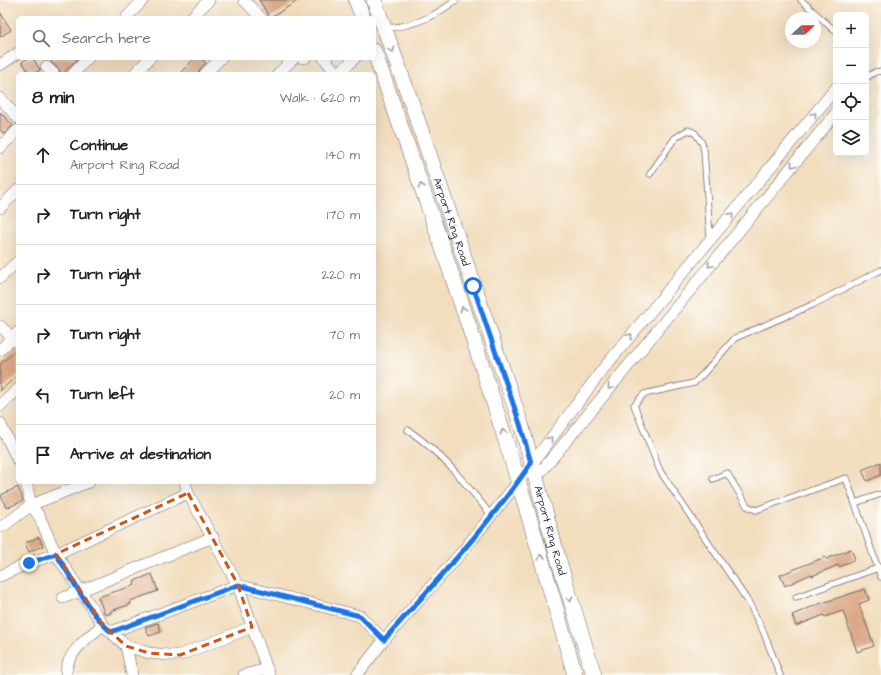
<!DOCTYPE html>
<meta charset="utf-8">
<style>
body{margin:0;font-family:"Architects Daughter",sans-serif;background:#f2f2f2;color:#202124}
.controls{position:absolute;right:12px;top:12px;display:grid;overflow:hidden;border-radius:6px;box-shadow:0 4px 16px #0002}
.controls button{width:36px;height:36px;display:grid;place-items:center;padding:0;border:0;border-bottom:1px solid #e0e0e0;background:#fff;color:#202124;font:20px sans-serif}
.compass{position:absolute;left:785px;top:12px;width:36px;height:36px;border-radius:50%;background:#fff;box-shadow:0 4px 16px #0002;rotate:69deg}
.stop{position:absolute;width:12px;height:12px;margin:-9px;border:3px solid #1a73e8;border-radius:50%;background:#fff}
.stop.end{background:#1a73e8;border-color:#fff;box-shadow:0 1px 4px #0008}
.list{margin:0;padding:0;list-style:none}
h2{display:flex;justify-content:space-between;align-items:center;height:52px;margin:0;padding:0 16px;font-size:17px}
h2 small{font-size:13px;font-weight:400;color:#757577}
.list li{display:grid;grid-template-columns:26px 1fr auto;gap:12px;align-items:center;box-sizing:border-box;height:60px;padding:0 16px;border-top:1px solid #e0e0e0}
.list b{display:block;font-size:15px;white-space:nowrap}
.list p{margin:0;font-size:13px;white-space:nowrap;color:#757577}
.list em{font-size:13px;font-style:normal;color:#757577}
.icon{flex:none;width:22px;height:22px;fill:none;stroke:currentColor;stroke-width:2;stroke-linecap:round;stroke-linejoin:round}
.map{position:relative;flex:none;width:881px;height:675px;overflow:hidden}
.search{position:absolute;background:#fff;box-shadow:0 4px 16px #0002;left:16px;top:16px;width:360px;height:44px;display:flex;align-items:center;gap:10px;box-sizing:border-box;padding:0 14px;border-radius:6px;color:#757577;font-size:15px}
.panel{position:absolute;background:#fff;box-shadow:0 4px 16px #0002;left:16px;top:72px;width:360px;height:412px;border-radius:6px}
.map>svg:first-child{display:block}
.building{fill:#daa986}
.lines{fill:none;stroke-linecap:round;stroke-linejoin:round}
.service-casing{stroke:#6b6368;stroke-width:7}
.minor-casing{stroke:#6b6368;stroke-width:12}
.secondary-casing{stroke:#6b6368;stroke-width:16}
.service{stroke:#fff;stroke-width:5.5}
.minor{stroke:#fff;stroke-width:11}
.secondary{stroke:#fff;stroke-width:15}
.oneway{stroke:#9c9ca7}
.route{stroke:#1a73e8;stroke-width:5}
.marked{fill:none;stroke:#d45411;stroke-width:3;stroke-dasharray:8 5;stroke-linejoin:round}
.labels{text-anchor:middle;dominant-baseline:central;stroke-width:4;stroke-linejoin:round;paint-order:stroke}
.street-label{font-size:11px;fill:#22223b;stroke:#fdfcf7}
</style>
<div class="map">
<svg width="881" height="675" viewBox="0 0 881 675">
<rect width="100%" height="100%" fill="#fdfcf7"/>
<filter id="ink" filterUnits="userSpaceOnUse"><feTurbulence type="fractalNoise" baseFrequency=".025" numOctaves="2"/><feDisplacementMap in="SourceGraphic" scale="8" xChannelSelector="R" yChannelSelector="G"/><feConvolveMatrix kernelMatrix="1 2 1 2 8 2 1 2 1" color-interpolation-filters="sRGB"/></filter>
<filter id="wash" filterUnits="userSpaceOnUse"><feTurbulence type="fractalNoise" baseFrequency=".012" numOctaves="4" result="noise"/><feDisplacementMap in="SourceGraphic" scale="16" xChannelSelector="R" yChannelSelector="G"/><feGaussianBlur stdDeviation="0.9" result="paint"/><feColorMatrix in="noise" values="0 0 0 0 0 0 0 0 0 0 0 0 0 0 0 0 0 1.4 0 .05"/><feComposite in="paint" operator="in"/></filter>
<g filter="url(#wash)">
<rect width="100%" height="100%" fill="#f2ddbd"/>
<g id="blocks">
<g class="building">
<path d="M259,0H299L270,18Z"/>
<path d="M0,12L11,30L0,37Z"/>
<path d="M28,58H33L39,68L40,70L34,74H30L22,62Z"/>
<path d="M55,58H78L63,74H61L59,69L51,62Z"/>
<path d="M195,58H201L206,63L200,69L198,74H179Z"/>
<path d="M0,112L13,125L4,134L0,130Z"/>
<path d="M18,349V375L0,391V364Z"/>
<path d="M881,462V475L867,481L862,470Z"/>
<path d="M18,487L23,501L6,508L1,495Z"/>
<path d="M39,537L43,546L29,552L25,543Z"/>
<path d="M851,549L855,559L839,567L838,565L812,576L811,574L785,586L780,575L825,557L826,559Z"/>
<path d="M152,574L158,591L130,601L131,604L111,611V613L105,615L98,597L135,585L134,581Z"/>
<path d="M865,589L869,600L859,604L874,646L857,652L843,611L825,617L824,615L796,626L792,615L819,604Z"/>
<path d="M158,623L161,632L149,636L145,627Z"/>
</g>
</g>
</g>
<g filter="url(#ink)">
<use href="#blocks" fill-opacity="0" stroke="#6b6368" stroke-width="1"/>
<g class="lines">
<defs>
<g id="service">
<path d="M801,0L836,32"/>
<path d="M386,28C414,26 434,17 456,0"/>
<path d="M866,78L875,72L881,71"/>
<path d="M650,174L675,138L688,130L695,133L702,143L704,150L710,239"/>
<path d="M408,430C443,454 465,483 491,515"/>
<path d="M713,479L727,473L747,506L756,510L846,478L881,577"/>
<path d="M855,503L881,494"/>
<path d="M796,597L881,567"/>
<path d="M780,675L764,633L749,603L660,471L634,405L644,394L694,383L703,374L735,338L812,305L881,270"/>
</g>
<g id="minor">
<path d="M244,0L261,18"/>
<path d="M126,18L143,0"/>
<path d="M191,18L209,0"/>
<path d="M302,58H305"/>
<path d="M324,58L337,74"/>
<path d="M0,65L18,53"/>
<path d="M46,67L54,74"/>
<path d="M73,74L88,58"/>
<path d="M134,74L150,58"/>
<path d="M205,74L221,58"/>
<path d="M278,74L294,58"/>
<path d="M338,74L355,58"/>
<path d="M0,98L18,118"/>
<path d="M0,148L18,130"/>
<path d="M0,208L18,190"/>
<path d="M0,278L18,261"/>
<path d="M0,326L17,342"/>
<path d="M0,350L18,332"/>
<path d="M0,406L18,389"/>
<path d="M0,423L18,461"/>
<path d="M535,479L836,113"/>
<path d="M26,482L31,505L39,516L56,554L103,625L126,646L149,653L168,655H180L252,627"/>
<path d="M185,482L188,493L238,585L269,675"/>
<path d="M0,527L6,524L31,505L89,482"/>
<path d="M0,576L29,563L56,554L188,493"/>
<path d="M63,598L213,537"/>
<path d="M111,632L238,585L360,616L384,640"/>
<path d="M126,646L132,675"/>
<path d="M66,675C65,654 88,637 103,625"/>
<path d="M244,675L267,669"/>
<path d="M357,675L384,640L462,552L519,481L603,369L836,88"/>
</g>
<g id="secondary">
<path d="M356,0L363,18"/>
<path id="s1" d="M374,0L413,107L521,424L558,558L594,675"/>
<path d="M374,51C419,178 464,306 504,435C529,514 552,595 575,675"/>
</g>
</defs>
<use href="#service" class="service-casing"/>
<use href="#minor" class="minor-casing"/>
<use href="#secondary" class="secondary-casing"/>
<use href="#service" class="service"/>
<use href="#minor" class="minor"/>
<use href="#secondary" class="secondary"/>
</g>
<defs><path id="oneway-chevron" d="M-2-3.5L2.5 0L-2 3.5" fill="none" stroke-width="1.6" stroke-linecap="round" stroke-linejoin="round"/></defs>
<g class="oneway">
<use href="#oneway-chevron" transform="translate(392 50) rotate(70)"/>
<use href="#oneway-chevron" transform="translate(814 115) rotate(-50)"/>
<use href="#oneway-chevron" transform="translate(793 165) rotate(130)"/>
<use href="#oneway-chevron" transform="translate(421 186) rotate(-109)"/>
<use href="#oneway-chevron" transform="translate(731 215) rotate(-50)"/>
<use href="#oneway-chevron" transform="translate(710 265) rotate(130)"/>
<use href="#oneway-chevron" transform="translate(463 309) rotate(-108)"/>
<use href="#oneway-chevron" transform="translate(630 336) rotate(-50)"/>
<use href="#oneway-chevron" transform="translate(610 387) rotate(130)"/>
<use href="#oneway-chevron" transform="translate(503 432) rotate(-108)"/>
<use href="#oneway-chevron" transform="translate(550 439) rotate(-53)"/>
<use href="#oneway-chevron" transform="translate(541 557) rotate(-106)"/>
<use href="#oneway-chevron" transform="translate(570 599) rotate(73)"/>
</g>
</g>
<g class="lines" filter="url(#ink)">
<path class="route" d="M29,563L56,554C73,579 88,612 111,632L238,585L360,616L384,640C435,582 488,526 531,463L520,424L473,286"/>
</g>
<path class="marked" d="M188,493L238,585L252,627L180,655L149,653L126,646L103,625L56,554Z"/>
<g class="labels">
<g class="street-label">
<text stroke="none"><textPath href="#s1" startOffset="235">Airport Ring Road</textPath></text>
<text stroke="none"><textPath href="#s1" startOffset="559">Airport Ring Road</textPath></text>
</g>
</g>
</svg>
<div class="controls">
<button>+</button>
<button>−</button>
<button><svg class="icon" aria-label="locate" viewBox="0 0 24 24"><circle cx="12" cy="12" r="6"/><path d="M12 2v4M12 18v4M2 12h4M18 12h4"/></svg></button>
<button><svg class="icon" aria-label="layers" viewBox="0 0 24 24"><path d="M12 4l9 5-9 5-9-5zM3 14l9 5 9-5"/></svg></button>
</div>
<svg class="compass" viewBox="-18 -18 36 36"><path d="M0-13l5 13h-10z" fill="#e53935"/><path d="M0 13l5-13h-10z" fill="#757577"/></svg>
<div class="stop" style="left:473px;top:286px"></div>
<div class="stop end" style="left:29px;top:563px"></div>
<div class="search"><svg class="icon" aria-label="search" viewBox="0 0 24 24"><circle cx="10" cy="10" r="6"/><path d="M15 15l6 6"/></svg>Search here</div>
<section class="panel">
<h2>8 min<small>Walk · 620 m</small></h2>
<ul class="list">
<li><svg class="icon" aria-label="ahead" viewBox="0 0 24 24"><path d="M12 20V5M6 11l6-6 6 6"/></svg><div><b>Continue</b><p>Airport Ring Road</p></div><em>140 m</em></li>
<li><svg class="icon" aria-label="right" viewBox="0 0 24 24"><path d="M7 20v-9h11M14 6l5 5-5 5"/></svg><div><b>Turn right</b></div><em>170 m</em></li>
<li><svg class="icon" aria-label="right" viewBox="0 0 24 24"><path d="M7 20v-9h11M14 6l5 5-5 5"/></svg><div><b>Turn right</b></div><em>220 m</em></li>
<li><svg class="icon" aria-label="right" viewBox="0 0 24 24"><path d="M7 20v-9h11M14 6l5 5-5 5"/></svg><div><b>Turn right</b></div><em>70 m</em></li>
<li><svg class="icon" aria-label="left" viewBox="0 0 24 24"><path d="M17 20v-9H6M10 6l-5 5 5 5"/></svg><div><b>Turn left</b></div><em>20 m</em></li>
<li><svg class="icon" aria-label="arrive" viewBox="0 0 24 24"><path d="M6 21V4h12l-3 4 3 4H6"/></svg><div><b>Arrive at destination</b></div></li>
</ul>
</section>
</div>
